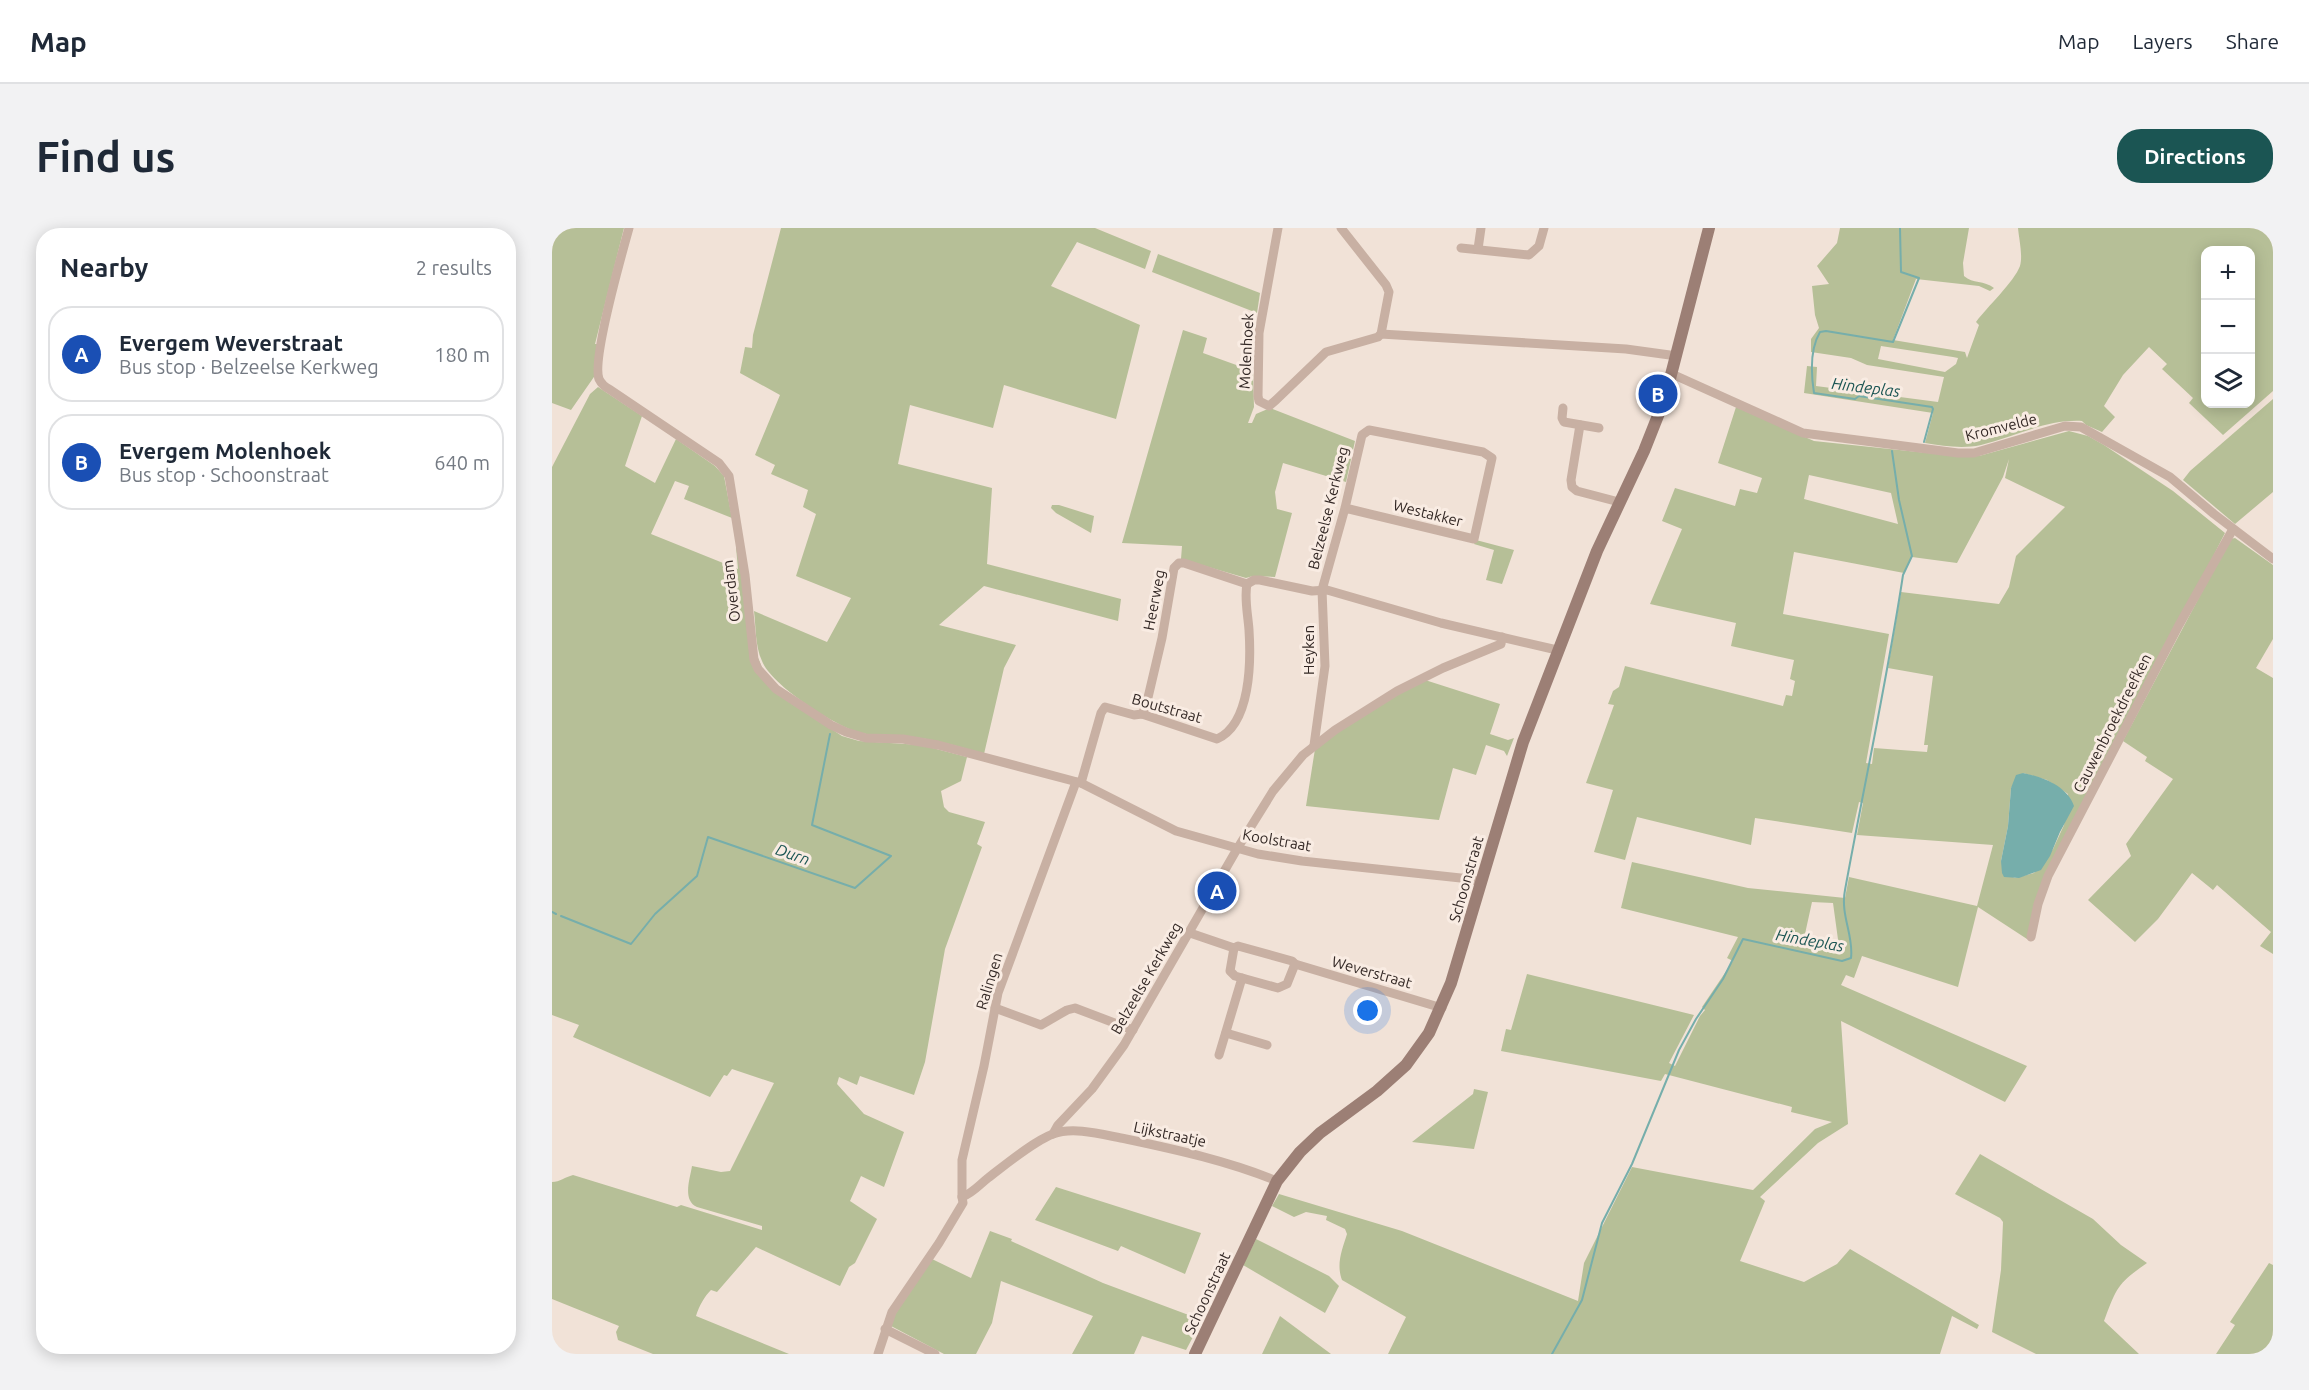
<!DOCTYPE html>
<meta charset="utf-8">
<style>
body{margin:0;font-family:Ubuntu,sans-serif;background:#f2f2f3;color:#1f2937}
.controls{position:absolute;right:18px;top:18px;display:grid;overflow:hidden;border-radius:12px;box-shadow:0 3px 15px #0003}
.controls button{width:54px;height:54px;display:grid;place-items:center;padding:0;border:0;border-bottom:2px solid #e0e1e3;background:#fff;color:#1f2937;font:30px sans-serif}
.you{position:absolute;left:816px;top:783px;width:21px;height:21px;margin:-15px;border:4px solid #fff;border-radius:50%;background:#1a73e8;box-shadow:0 0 0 9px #1a73e833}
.badge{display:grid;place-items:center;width:39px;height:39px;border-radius:50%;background:#1b5553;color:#fff;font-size:20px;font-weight:700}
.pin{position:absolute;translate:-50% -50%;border:3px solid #fff;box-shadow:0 2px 6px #0006}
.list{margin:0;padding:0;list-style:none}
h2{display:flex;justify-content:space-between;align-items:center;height:78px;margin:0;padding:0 24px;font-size:26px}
h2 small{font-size:20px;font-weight:400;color:#747a83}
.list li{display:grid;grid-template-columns:39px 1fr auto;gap:18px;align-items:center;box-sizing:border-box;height:96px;margin:0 12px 12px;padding:0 12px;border:2px solid #e0e1e3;border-radius:24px}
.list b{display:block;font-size:22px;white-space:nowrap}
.list p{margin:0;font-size:20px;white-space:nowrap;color:#747a83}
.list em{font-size:20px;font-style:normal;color:#747a83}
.icon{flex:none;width:33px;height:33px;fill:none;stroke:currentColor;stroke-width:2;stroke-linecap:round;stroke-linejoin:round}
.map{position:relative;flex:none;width:1721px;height:1126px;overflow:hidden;border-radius:24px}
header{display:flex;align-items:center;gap:36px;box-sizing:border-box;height:84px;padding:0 30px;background:#fff;border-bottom:2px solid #e0e1e3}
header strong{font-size:28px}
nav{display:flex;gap:33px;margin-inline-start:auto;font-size:21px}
.intro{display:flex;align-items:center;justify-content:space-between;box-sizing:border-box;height:144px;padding:0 36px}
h1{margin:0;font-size:42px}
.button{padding:15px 27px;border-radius:24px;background:#1b5553;color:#fff;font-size:21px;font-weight:700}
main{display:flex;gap:36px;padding:0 36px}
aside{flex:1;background:#fff;border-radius:24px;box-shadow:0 3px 15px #0003}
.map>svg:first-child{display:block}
.green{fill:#b6bf97;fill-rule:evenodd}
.water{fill:#76aeab}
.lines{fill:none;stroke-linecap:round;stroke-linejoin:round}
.stream{stroke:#76aeab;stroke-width:2}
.street{stroke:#c8b0a3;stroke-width:9}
.secondary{stroke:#9c7f75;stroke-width:12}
.labels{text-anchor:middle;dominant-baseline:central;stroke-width:6;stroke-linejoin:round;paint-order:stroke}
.street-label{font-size:15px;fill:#332825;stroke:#f9ece3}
.water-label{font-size:16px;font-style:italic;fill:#1b5553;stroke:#f9ece3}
</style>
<header>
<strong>Map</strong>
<nav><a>Map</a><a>Layers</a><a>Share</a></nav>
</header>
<div class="intro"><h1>Find us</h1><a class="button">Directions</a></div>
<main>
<aside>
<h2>Nearby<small>2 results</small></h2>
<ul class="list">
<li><span class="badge" style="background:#1a4fb4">A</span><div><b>Evergem Weverstraat</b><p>Bus stop · Belzeelse Kerkweg</p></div><em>180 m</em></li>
<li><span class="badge" style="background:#1a4fb4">B</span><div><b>Evergem Molenhoek</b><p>Bus stop · Schoonstraat</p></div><em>640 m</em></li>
</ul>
</aside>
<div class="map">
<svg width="1721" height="1126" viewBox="0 0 1721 1126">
<rect width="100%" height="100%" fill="#f1e2d7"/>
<g class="green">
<path d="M0,0H72L43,116H45L44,146L19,182L0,175Z"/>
<path d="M229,0H543L599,23L593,41L525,14L499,58L588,97L564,191L452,157L441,200L358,177L346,236L440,260L435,336L569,371L566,393L432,358L387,397L464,417L452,440L432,526C405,518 379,510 351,508C337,507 323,508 309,505C284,499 219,457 210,433C203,418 204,399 202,383L275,414L299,370L244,348L264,286L251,279L256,262L219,246L223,237L203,227L228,167L188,145L193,119L200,120L201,107Z"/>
<path d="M1288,0H1417L1411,35L1412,48C1421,56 1432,52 1442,60L1438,63L1427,58L1364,51L1341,112L1413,124L1415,130L1427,97L1424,94C1435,79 1462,54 1468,38C1471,28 1467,11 1466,0H1721V163L1671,207L1637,175L1641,170L1610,141L1615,136L1597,119L1571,147L1552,178L1563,189L1550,204L1534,197L1530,193C1494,191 1463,209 1429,217C1410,221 1392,218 1373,215L1381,185L1252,165L1255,138L1265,139L1264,158L1386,174L1392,149L1315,137L1299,130L1259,124V111L1267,100L1263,87L1260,58L1277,56L1265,38L1285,15ZM1654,22H1698V176H1654ZM1329,118L1401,129L1406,130L1404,136L1393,144L1326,131Z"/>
<path d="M606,26L708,65L705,85L600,44Z"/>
<path d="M631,102L655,110L651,125L701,143L702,179L696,195H700L704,186L718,180L803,213L794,254L731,235L723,264L725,281L740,285L723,349L701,348L694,350L629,331L630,318L570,315Z"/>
<path d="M46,159L90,188L73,238L103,255L124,211L163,238L172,248L180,290L132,271L137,258L123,253L99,306L186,341L184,319L186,318L196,404L218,460L290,508L307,513L369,517L415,529L409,553L389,563L392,579L397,584L433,594L425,616L430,619L393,721L373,834L362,867L308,848L305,857L287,849L285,856L312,886L352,904L332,959L309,948L298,973L325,991L303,1035L297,1039L288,1058L204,1019L165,1064L159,1062C152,1069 147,1078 144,1088L237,1126H101L66,1112L64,1104L67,1098L0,1071V954C8,954 13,949 21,947L125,979L129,977L210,1002V998L145,979C130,972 138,951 140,938L169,944L178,943L222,855L180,841L175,848L172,847L158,869L21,809L27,797L0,787V239L38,166Z"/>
<path d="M1721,171V264L1683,296L1631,252L1638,243Z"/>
<path d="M1184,179L1262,213L1404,228H1427L1517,203L1536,208L1552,217L1621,263L1673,305L1483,678L1475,711L1426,679L1406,759L1310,728L1302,750L1294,747L1289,757L1475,838L1453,874L1289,793L1296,896L1266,915L1208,969L1213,973L1188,1033L1252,1054L1285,1036L1298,1021L1427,1097L1425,1101L1400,1088L1388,1126H836L854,1089L790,1052C784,1036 790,1022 795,1006L793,1001L774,992L775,988L754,984L742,989L720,978L727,966L850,1003L1026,1073L1032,1035L1080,939L1201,962L1263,901L1280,894L1239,884L1240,879L1113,846L1109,853L949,823L954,801L959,802L975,746L1142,787L1117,835L1123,838L1148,788L1153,782L1150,779L1181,733L1175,730L1186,709L1069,680L1080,634L1196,660L1293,670L1297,649L1425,678L1441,617L1305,607L1311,575L1307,574L1300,605L1203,590L1199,617L1085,589L1073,632L1042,624L1061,562L1034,555L1062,477L1056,476L1061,463L1067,459L1073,438L1231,478L1234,467L1240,468L1243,453L1238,451L1242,432L1179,418L1184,395L1098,376L1130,301L1110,293L1123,260L1183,278L1188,261L1205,265L1210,250L1166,235ZM1457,231L1453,250L1513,279L1464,328L1457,359L1447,376L1349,364L1336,440L1381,448L1372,517H1376L1375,524L1322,520L1320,536L1314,535L1337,406L1231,386L1242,324L1352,345L1360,329L1405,335L1451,249ZM1257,247L1339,265L1346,296L1252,271ZM1471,545L1495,552L1516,566L1512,597L1501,621L1482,645L1463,650L1459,648L1449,633L1456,598L1459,560ZM1260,674L1281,675L1288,726L1251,715Z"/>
<path d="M500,277H507L542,288L539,305L504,285L499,280Z"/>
<path d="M1683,310L1721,337V411L1704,440L1721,450V726L1708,718L1719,704L1665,657L1661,662L1640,645L1606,691L1583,714L1536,672L1579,628L1574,616L1621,551L1593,533L1595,529L1571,513L1678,311Z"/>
<path d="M924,312L962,322L950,356L934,352L942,322L922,316Z"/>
<path d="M873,452L948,476L938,506L956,512L962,510L955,528L952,523L934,517L924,547L901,540L887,592L754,578L763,521L807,487Z"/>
<path d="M922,861L936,864L922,921L860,914L921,866Z"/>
<path d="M1428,926L1541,991L1569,1017L1595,1035C1565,1056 1565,1059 1552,1093L1587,1126H1484L1440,1104L1449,1042L1451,994L1448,990L1403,966Z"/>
<path d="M504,959L649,1005L633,1046L569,1018L566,1023L483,992Z"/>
<path d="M438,1003L460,1011L459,1013L551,1055L650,1092L634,1122L590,1108L582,1126H520L541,1088L449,1053L440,1095L424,1126H392L339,1098L342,1088L380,1031L419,1050Z"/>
<path d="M704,1011L777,1048L787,1058L773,1085L691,1037Z"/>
<path d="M1717,1035L1721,1037V1126H1664L1683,1097L1678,1094Z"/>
<path d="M728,1088L779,1126H710Z"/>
</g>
<path class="water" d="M1471,545C1491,549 1515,558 1522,578L1508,604L1498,628L1489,642L1467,650L1452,649L1450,645L1449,633L1456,598L1459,560L1464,547Z"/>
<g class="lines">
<g class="stream">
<path d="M1348,0L1349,44L1367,50L1341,114L1274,103L1268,104C1258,121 1259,146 1262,165L1303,171L1307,168L1380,179L1381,181L1372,214"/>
<path d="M0,684L4,686"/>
<path d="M9,688L79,716L103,686L145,648L156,609L303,660L339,628L260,597L278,506"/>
<path d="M1000,1126L1030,1072L1050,995L1080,936L1127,822L1144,791L1171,751L1191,711L1290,733L1299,730C1302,708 1288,687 1293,662C1312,557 1335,453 1351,347L1360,328L1347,272L1340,223"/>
</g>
<g class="street">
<path d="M77,0C70,25 40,132 47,151C49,155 53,159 57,161L167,235L177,248L193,347L202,432L206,441L224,461L279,497L294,504L314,510L351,511L386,517L529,555L624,603L706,626L750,633L918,651L928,654"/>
<path d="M726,0L707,105L706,168L707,173L717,178L724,172L774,124L826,109L829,106L1074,121L1125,128"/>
<path d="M789,0L834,57L837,64L829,106"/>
<path d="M909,20L977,27L987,18L992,0"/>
<path d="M926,21L929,0"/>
<path d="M1120,146L1251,205L1406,225H1422L1513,198L1529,199L1618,249L1662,286L1721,331"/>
<path d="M1011,180L1010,190L1012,194L1047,200"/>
<path d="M1028,197L1019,252L1020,259L1025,263L1067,274"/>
<path d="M695,356L702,352H708L760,363L775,362L889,395L1005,422"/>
<path d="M590,486L594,478L610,410L622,340L627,335H632L695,356"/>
<path d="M762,517L773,438L770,362L793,280L810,207L817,202L931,224L940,230L922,311L793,280"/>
<path d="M529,555L549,485L553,479L582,487L590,486L665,511C699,496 699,433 697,402C696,387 692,370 695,356"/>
<path d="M638,705L682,720L686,718L740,733L743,736L890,780"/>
<path d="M1479,709L1486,676L1496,648L1627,397L1681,301"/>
<path d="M682,720L678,743L683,748L726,760L735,756L743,736"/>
<path d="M443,780L489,797L515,782L523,780L581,802"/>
<path d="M674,805L715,817"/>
<path d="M667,827L690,750"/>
<path d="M501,906L506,897L540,861L572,817L685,621L721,563L751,527L783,502L845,463L891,440L949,416L950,409"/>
<path d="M410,969V932L432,838L446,765L524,554"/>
<path d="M333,1101L383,1126"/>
<path d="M326,1126L340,1084L387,1015L411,975L410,969C421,965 427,957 436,950C453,937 482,913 501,906C522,898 552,907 574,911C626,922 676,933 725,953"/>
</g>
<path class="secondary" d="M643,1126L725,953L748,924L768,905L825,863L854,837L877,805L899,755L971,514L1045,323L1092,223L1113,170L1157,0"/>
</g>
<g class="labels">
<g class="street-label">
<text transform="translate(694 123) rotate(-87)">Molenhoek</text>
<text transform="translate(1449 199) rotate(-14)">Kromvelde</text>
<text transform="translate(776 280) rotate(-76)">Belzeelse Kerkweg</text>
<text transform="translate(876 285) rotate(14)">Westakker</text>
<text transform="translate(179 363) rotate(-97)">Overdam</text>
<text transform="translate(602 372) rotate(-79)">Heerweg</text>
<text transform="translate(756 422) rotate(-90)">Heyken</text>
<text transform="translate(615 480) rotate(16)">Boutstraat</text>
<text transform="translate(1560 495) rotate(-63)">Cauwenbroekdreefken</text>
<text transform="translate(725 612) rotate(10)">Koolstraat</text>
<text transform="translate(914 651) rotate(-74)">Schoonstraat</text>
<text transform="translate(820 744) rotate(16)">Weverstraat</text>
<text transform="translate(594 750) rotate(-60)">Belzeelse Kerkweg</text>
<text transform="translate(437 753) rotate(-73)">Ralingen</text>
<text transform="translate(618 906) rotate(12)">Lijkstraatje</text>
<text transform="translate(655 1065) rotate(-65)">Schoonstraat</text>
</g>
<g class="water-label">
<text transform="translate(1314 159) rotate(7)">Hindeplas</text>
<text transform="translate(241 626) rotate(19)">Durn</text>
<text transform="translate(1258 712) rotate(10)">Hindeplas</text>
</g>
</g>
</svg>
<div class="controls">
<button>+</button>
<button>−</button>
<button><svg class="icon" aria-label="layers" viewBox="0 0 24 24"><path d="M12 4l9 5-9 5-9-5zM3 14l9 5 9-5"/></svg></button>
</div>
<div class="you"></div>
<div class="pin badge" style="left:665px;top:663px;background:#1a4fb4">A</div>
<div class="pin badge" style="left:1106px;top:166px;background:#1a4fb4">B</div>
</div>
</main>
